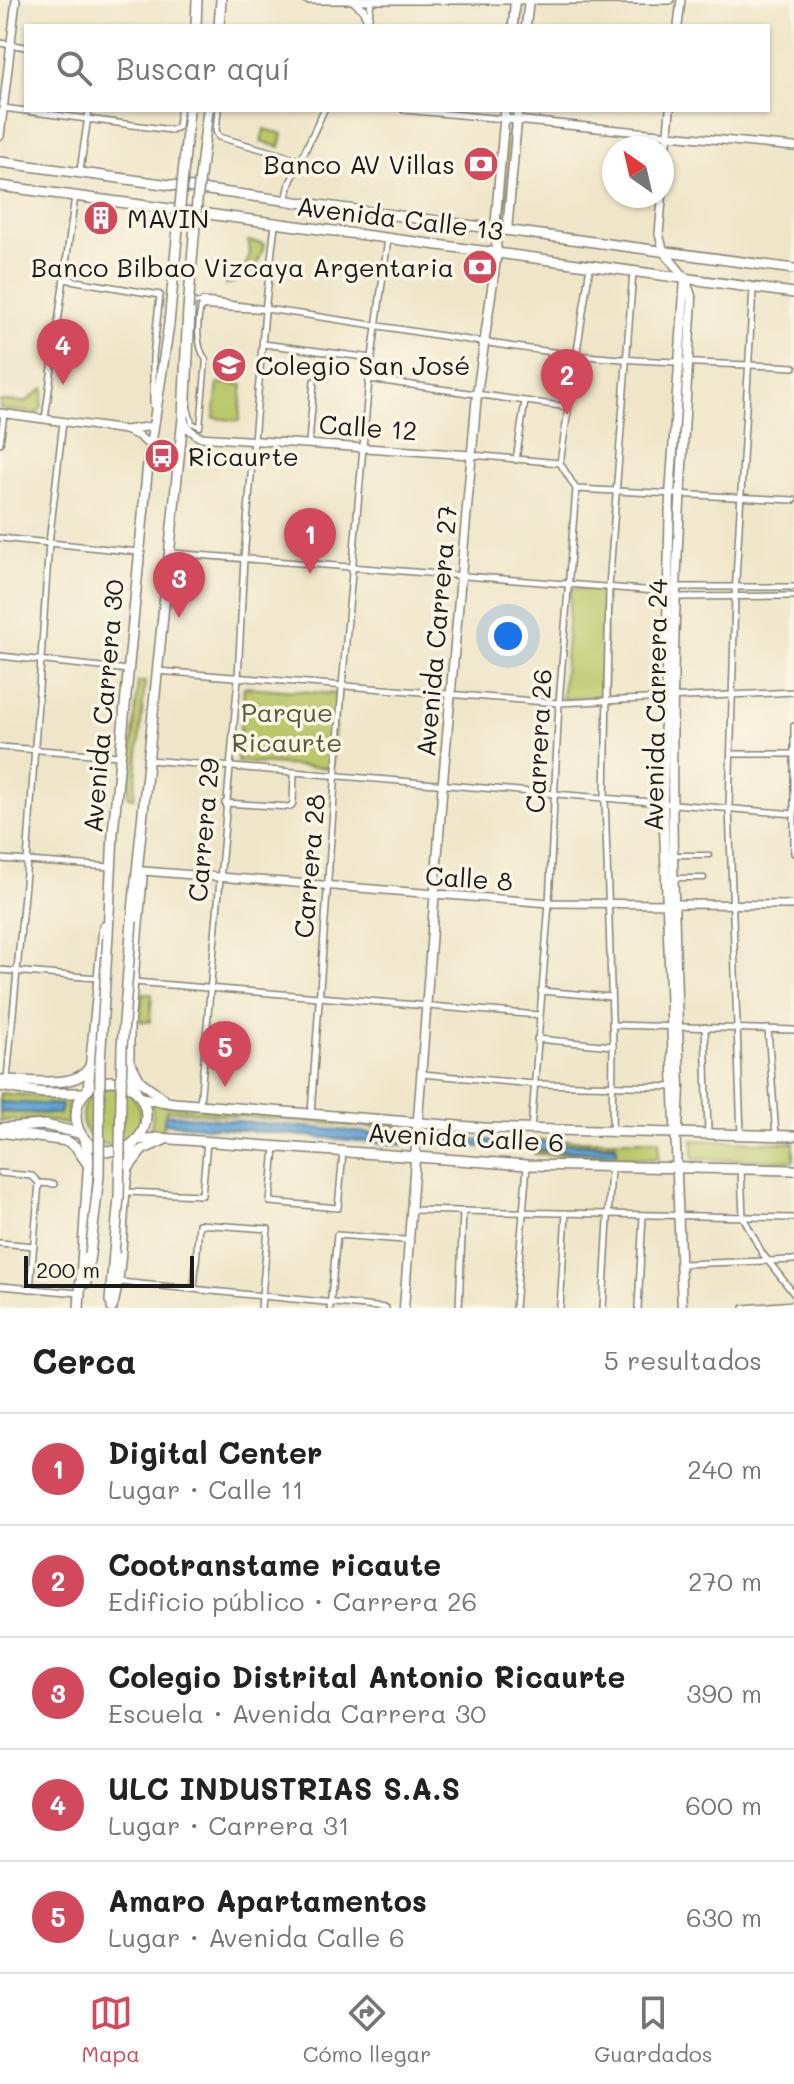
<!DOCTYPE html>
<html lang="es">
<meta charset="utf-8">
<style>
body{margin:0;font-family:Mali,sans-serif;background:#f6f6f6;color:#222}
.compass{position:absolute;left:602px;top:136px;width:72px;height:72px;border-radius:50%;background:#fff;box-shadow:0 2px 6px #0004;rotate:326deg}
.scale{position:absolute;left:24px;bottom:20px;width:170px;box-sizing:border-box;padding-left:8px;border:4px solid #1c1c1c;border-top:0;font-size:22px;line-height:28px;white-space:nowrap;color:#1c1c1c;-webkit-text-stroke:6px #fcf5e5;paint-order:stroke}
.you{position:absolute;left:508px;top:636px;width:28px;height:28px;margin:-20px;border:6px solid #fff;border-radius:50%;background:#1a73e8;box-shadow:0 0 0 12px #1a73e833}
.badge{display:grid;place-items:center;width:52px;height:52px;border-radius:50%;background:#d1495b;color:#fff;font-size:26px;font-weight:700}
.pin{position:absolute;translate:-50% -66px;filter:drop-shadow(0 2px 4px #0008)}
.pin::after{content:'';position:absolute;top:42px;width:28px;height:24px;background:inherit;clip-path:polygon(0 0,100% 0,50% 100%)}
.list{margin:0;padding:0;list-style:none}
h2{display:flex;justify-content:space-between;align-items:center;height:104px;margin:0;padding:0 32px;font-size:34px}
h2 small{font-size:26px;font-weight:400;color:#767676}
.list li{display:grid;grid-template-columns:52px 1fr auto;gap:24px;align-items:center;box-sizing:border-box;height:112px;padding:0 32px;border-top:2px solid #e0e0e0}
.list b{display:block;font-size:30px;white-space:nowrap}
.list p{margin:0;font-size:26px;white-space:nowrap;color:#767676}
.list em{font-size:26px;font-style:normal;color:#767676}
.icon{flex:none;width:44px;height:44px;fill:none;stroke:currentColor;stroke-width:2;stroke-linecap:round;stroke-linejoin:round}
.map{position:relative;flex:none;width:794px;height:1308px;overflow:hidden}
.search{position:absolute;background:#fff;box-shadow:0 2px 6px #0004;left:24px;right:24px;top:24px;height:88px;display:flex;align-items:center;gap:20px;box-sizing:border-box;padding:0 28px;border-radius:0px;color:#767676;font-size:30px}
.sheet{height:664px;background:#fff}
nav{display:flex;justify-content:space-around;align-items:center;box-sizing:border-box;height:112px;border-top:2px solid #e0e0e0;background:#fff;font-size:22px;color:#767676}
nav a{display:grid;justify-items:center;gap:4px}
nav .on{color:#d1495b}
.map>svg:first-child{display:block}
.green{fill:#bac769;stroke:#6b7242;stroke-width:2}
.water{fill:#60a2d4;stroke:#3e5f78;stroke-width:2}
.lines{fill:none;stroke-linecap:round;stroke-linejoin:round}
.pedestrian-casing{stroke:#868172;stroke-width:7}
.minor-casing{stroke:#868172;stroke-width:8}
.tertiary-casing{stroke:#868172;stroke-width:10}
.secondary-casing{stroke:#868172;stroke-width:11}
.primary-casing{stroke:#868172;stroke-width:12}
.trunk-casing{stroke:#868172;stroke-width:12}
.pedestrian{stroke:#fff;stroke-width:4}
.minor{stroke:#fff;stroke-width:5}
.tertiary{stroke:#fff;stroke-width:7}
.secondary{stroke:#fff;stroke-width:8}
.primary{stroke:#fff;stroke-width:9}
.trunk{stroke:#fff;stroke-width:9}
.trunk-bridge-casing{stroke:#868172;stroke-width:12;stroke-linecap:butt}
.trunk-bridge{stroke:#fff;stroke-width:9}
.labels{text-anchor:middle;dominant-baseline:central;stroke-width:7;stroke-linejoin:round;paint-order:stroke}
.poi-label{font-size:26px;fill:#1c1c1c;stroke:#fcf5e5;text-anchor:start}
.street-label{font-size:26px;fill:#1c1c1c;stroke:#fcf5e5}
.park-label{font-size:26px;fill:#535837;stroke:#fcf5e5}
</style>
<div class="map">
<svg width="794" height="1308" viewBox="0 0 794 1308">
<rect width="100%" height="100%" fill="#fcf5e5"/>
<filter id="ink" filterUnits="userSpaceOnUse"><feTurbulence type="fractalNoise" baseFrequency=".0125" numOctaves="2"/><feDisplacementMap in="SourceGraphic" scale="16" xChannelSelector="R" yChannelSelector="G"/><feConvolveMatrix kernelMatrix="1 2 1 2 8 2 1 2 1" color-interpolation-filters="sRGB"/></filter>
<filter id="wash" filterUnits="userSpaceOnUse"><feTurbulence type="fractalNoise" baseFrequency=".006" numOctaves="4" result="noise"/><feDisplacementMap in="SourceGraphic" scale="32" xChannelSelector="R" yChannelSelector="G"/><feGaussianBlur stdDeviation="1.8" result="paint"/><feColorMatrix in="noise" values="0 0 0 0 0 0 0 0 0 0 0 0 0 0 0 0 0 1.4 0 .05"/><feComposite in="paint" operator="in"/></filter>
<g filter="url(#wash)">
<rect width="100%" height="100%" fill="#efe6c9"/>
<g class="green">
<path d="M264,129L283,134L280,147L261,142Z"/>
<path d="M507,130H513L505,219L499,218Z"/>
<path d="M248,241L264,244C260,266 248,280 226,285V279C243,274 254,259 248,241Z"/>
<path d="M218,383L243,385L239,421L214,418Z"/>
<path d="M44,388L41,409L37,413L0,409V401L25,402Z"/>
<path d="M176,580L188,581L186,601H174Z"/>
<path d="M571,588L605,590V695L562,699Z"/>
<path d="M138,682H145L134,798L128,797Z"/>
<path d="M244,687L337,694L332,768L237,762Z"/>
<path d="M142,993L152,994L150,1022L140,1021Z"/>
<circle cx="111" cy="1116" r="29"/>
<path d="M0,1093L71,1099L67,1109L69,1124L40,1120L0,1121V1112L60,1114L61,1106L0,1102Z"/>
<path d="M151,1104L403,1126L378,1128L166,1110L163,1131H150L153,1115Z"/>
<path d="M535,1140H659V1159L534,1154V1151L617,1153L616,1144L535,1143Z"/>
<path d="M693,1140L794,1143V1161L693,1159Z"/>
</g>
<g class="water">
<path d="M0,1102L62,1105L60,1114L0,1112Z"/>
<path d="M165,1114L404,1136L403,1145L164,1123Z"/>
<path d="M433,1138L616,1146L617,1153L433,1145Z"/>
</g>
</g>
<g filter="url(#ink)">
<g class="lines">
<defs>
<g id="pedestrian">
<path d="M193,302L264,310L201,307C197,323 196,346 206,360L200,427L192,423L188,407Z"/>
<path d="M674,855H709"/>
<path d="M674,878H704"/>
</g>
<g id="minor">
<path d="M368,26L371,1"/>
<path d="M0,43L26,47"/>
<path d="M3,108L171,130L178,127L180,110"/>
<path d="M218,110L216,131L219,137L300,160"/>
<path d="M404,110L504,119"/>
<path d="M80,171L89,110"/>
<path d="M286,201L290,183L324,110"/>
<path d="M64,279L160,295L153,356V405"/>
<path d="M203,301C328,315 451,340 576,355C648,363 721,363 794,367"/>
<path d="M263,344L372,358"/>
<path d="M369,379L568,407"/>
<path d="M45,419L75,196"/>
<path d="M0,443L4,414"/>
<path d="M309,443L314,381"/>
<path d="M472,455L560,463"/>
<path d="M516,460L525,401"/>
<path d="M576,489L794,500"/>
<path d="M0,538L139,552"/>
<path d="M171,553L656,591L682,587H794"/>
<path d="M676,597L794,596"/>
<path d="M0,656L129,670"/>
<path d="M157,671L559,703L794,692"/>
<path d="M794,726V853"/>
<path d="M0,747L119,756"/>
<path d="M731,754H794"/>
<path d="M149,760L794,814"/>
<path d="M225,803L290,807L293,803L294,772"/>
<path d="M0,859L110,867"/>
<path d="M0,970L97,978"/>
<path d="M134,982L539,1015"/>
<path d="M541,991L611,997"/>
<path d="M612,1025L794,1030"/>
<path d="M705,1027L708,1134"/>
<path d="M768,1029L776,1136"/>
<path d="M537,1039L613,1046"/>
<path d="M422,1074L534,1084L676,1087"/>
<path d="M7,1079L27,862L49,543L63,422"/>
<path d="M200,1104L238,678L244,558L265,311L275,224"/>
<path d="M311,1113L342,687L369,379L388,239"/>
<path d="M531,1130L549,903L559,703L576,489L560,463L590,266"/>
<path d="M612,1133L613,1046L605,798L609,587L633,272"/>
<path d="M741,1135L729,808L735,596L753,289"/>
<path d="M275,1148L270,1202L338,1208L343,1152"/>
<path d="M741,1169L743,1217L762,1253L794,1294"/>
<path d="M0,1173L32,1176L39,1183L54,1184"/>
<path d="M126,1192L202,1195L207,1142"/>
<path d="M412,1210L794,1218"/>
<path d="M0,1243L34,1246"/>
<path d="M681,1264L794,1260"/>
<path d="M120,1282L386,1308"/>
<path d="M0,1286L79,1293"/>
<path d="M30,1289L39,1183"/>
<path d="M194,1289L199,1224L268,1229L261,1308"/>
<path d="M330,1308L337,1235L404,1240"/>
<path d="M459,1308L463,1211"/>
<path d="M515,1308L527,1166"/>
<path d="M560,1308L566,1213"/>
<path d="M603,1308L611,1168"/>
<path d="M638,1308L643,1215"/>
<path d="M744,1308L794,1304"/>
</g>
<g id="tertiary">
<path d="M307,0H670"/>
<path d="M355,2L363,9L368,20"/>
<path d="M678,26L681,0"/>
<path d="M505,119L794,147"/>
<path d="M0,136L16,0"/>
<path d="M664,252L659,234L670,110"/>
<path d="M0,413L125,430L153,426"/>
<path d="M183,419L189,429L199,437L471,455"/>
<path d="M127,431L139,436L150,446"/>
<path d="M143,871L549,903L794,905"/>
</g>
<g id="secondary">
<path d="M513,26L515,0"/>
<path d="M526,26L529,0"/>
<path d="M507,231L518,110"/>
<path d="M664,252L685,278L692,299C684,432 675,565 673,699C670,828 676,958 680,1087L678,1129"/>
<path d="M404,1308L443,781L477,394L497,253L495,229L505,110"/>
<path d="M682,1308L663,802L670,495L685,278"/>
</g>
<g id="primary">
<path d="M0,162L794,269"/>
<path d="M0,186L794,293"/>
<path d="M129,1060L140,1081L163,1098"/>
<path d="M0,1080C25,1079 77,1091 90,1066"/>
<circle cx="111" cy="1116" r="35"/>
<path d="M0,1086L44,1093H84"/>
<path d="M141,1098L174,1103L483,1128L794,1136"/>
<path d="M0,1128L45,1125L79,1133"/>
<path d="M0,1132L67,1141L76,1147L89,1166"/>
<path d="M136,1140L158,1138L527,1165L794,1170"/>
<path d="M129,1167L142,1150L164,1140"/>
</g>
<g id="trunk">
<path d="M196,26L197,0"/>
<path d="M219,26L221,0"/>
<path d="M132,921L183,418L188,309"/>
<path d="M108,934L113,833L148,463L169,324"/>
<path d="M88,1090L104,927"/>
<path d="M136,1091L129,1072V1026L142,878"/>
<path d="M86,1283L90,1254"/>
<path d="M110,1301L114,1253"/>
<path d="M79,1308L89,1158L85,1141"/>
<path d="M112,1308C127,1255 118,1192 134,1143"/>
</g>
</defs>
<use href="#pedestrian" class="pedestrian-casing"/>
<use href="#minor" class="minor-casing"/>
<use href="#tertiary" class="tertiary-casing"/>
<use href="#secondary" class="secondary-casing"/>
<use href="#primary" class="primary-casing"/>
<use href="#trunk" class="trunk-casing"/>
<use href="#pedestrian" class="pedestrian"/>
<use href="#minor" class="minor"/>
<use href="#tertiary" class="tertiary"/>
<use href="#secondary" class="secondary"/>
<use href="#primary" class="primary"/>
<use href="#trunk" class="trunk"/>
<defs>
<g id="trunk-bridge">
<path d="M188,309L197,201L208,110"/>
<path d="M169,324L189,110"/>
<path d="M114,1253L119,1197L122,1047L132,921"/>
<path d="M90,1254L99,1176L100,1063L108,934"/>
</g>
</defs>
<use href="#trunk-bridge" class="trunk-bridge-casing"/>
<use href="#trunk-bridge" class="trunk-bridge"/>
</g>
</g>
<defs>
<symbol id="bank-disc" viewBox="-11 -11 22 22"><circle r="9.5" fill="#d1495b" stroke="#fcf5e5"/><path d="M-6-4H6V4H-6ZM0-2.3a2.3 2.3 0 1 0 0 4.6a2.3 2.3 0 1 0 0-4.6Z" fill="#fff"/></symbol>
<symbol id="building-disc" viewBox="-11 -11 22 22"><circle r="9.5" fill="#d1495b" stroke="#fcf5e5"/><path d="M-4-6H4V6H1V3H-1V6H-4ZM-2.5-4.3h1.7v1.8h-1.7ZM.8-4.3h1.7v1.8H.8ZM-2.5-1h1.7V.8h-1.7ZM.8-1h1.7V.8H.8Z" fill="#fff"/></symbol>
<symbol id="school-disc" viewBox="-11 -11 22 22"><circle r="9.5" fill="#d1495b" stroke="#fcf5e5"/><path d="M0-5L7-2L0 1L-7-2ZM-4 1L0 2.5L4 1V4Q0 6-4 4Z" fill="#fff"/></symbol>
<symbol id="bus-disc" viewBox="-11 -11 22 22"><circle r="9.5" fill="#d1495b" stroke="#fcf5e5"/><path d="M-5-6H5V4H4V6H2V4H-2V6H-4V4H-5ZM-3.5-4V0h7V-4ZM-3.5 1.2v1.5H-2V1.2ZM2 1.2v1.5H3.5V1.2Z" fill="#fff"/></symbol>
</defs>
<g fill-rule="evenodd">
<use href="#bank-disc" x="461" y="144" width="40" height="40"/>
<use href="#building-disc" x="81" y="198" width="40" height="40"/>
<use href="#bank-disc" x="460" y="247" width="40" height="40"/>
<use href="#school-disc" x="209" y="345" width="40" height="40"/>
<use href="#bus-disc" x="142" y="436" width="40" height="40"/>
</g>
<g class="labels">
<g class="poi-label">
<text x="455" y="164" text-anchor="end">Banco AV Villas</text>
<text x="127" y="218">MAVIN</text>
<text x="454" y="267" text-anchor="end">Banco Bilbao Vizcaya Argentaria</text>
<text x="255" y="365">Colegio San José</text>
<text x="188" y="456">Ricaurte</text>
</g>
<g class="street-label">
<text transform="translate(400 218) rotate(7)">Avenida Calle 13</text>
<text transform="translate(368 427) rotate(4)">Calle 12</text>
<text transform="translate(436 631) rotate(-85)">Avenida Carrera 27</text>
<text transform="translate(655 705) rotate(-89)">Avenida Carrera 24</text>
<text transform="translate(103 706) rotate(-85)">Avenida Carrera 30</text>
<text transform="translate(538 741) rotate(-87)">Carrera 26</text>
<text transform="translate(203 830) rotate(-85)">Carrera 29</text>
<text transform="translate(309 866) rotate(-85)">Carrera 28</text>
<text transform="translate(469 878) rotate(4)">Calle 8</text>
<text transform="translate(466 1137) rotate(3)">Avenida Calle 6</text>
</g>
<g class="park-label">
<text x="287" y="712">Parque<tspan x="287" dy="30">Ricaurte</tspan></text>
</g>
</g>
</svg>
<svg class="compass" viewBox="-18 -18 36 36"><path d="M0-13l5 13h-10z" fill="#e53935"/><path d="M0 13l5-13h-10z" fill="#767676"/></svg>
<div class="scale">200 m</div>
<div class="you"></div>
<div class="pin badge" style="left:310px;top:574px">1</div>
<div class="pin badge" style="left:567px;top:415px">2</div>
<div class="pin badge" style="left:179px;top:618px">3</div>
<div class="pin badge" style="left:63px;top:385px">4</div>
<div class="pin badge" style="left:225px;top:1087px">5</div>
<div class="search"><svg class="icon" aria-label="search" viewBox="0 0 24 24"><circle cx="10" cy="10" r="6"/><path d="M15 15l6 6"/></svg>Buscar aquí</div>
</div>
<section class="sheet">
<h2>Cerca<small>5 resultados</small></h2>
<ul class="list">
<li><span class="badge">1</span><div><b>Digital Center</b><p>Lugar · Calle 11</p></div><em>240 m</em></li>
<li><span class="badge">2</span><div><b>Cootranstame ricaute</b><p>Edificio público · Carrera 26</p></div><em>270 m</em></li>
<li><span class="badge">3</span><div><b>Colegio Distrital Antonio Ricaurte</b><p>Escuela · Avenida Carrera 30</p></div><em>390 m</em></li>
<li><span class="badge">4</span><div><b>ULC INDUSTRIAS S.A.S</b><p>Lugar · Carrera 31</p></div><em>600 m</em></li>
<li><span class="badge">5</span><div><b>Amaro Apartamentos</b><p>Lugar · Avenida Calle 6</p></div><em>630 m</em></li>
</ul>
</section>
<nav>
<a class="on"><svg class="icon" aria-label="map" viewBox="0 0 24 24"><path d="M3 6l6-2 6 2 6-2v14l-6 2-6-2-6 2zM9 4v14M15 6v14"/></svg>Mapa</a>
<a><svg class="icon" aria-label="directions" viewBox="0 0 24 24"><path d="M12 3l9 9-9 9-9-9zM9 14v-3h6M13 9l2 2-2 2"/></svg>Cómo llegar</a>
<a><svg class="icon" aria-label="saved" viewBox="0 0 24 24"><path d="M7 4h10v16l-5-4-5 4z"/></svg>Guardados</a>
</nav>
